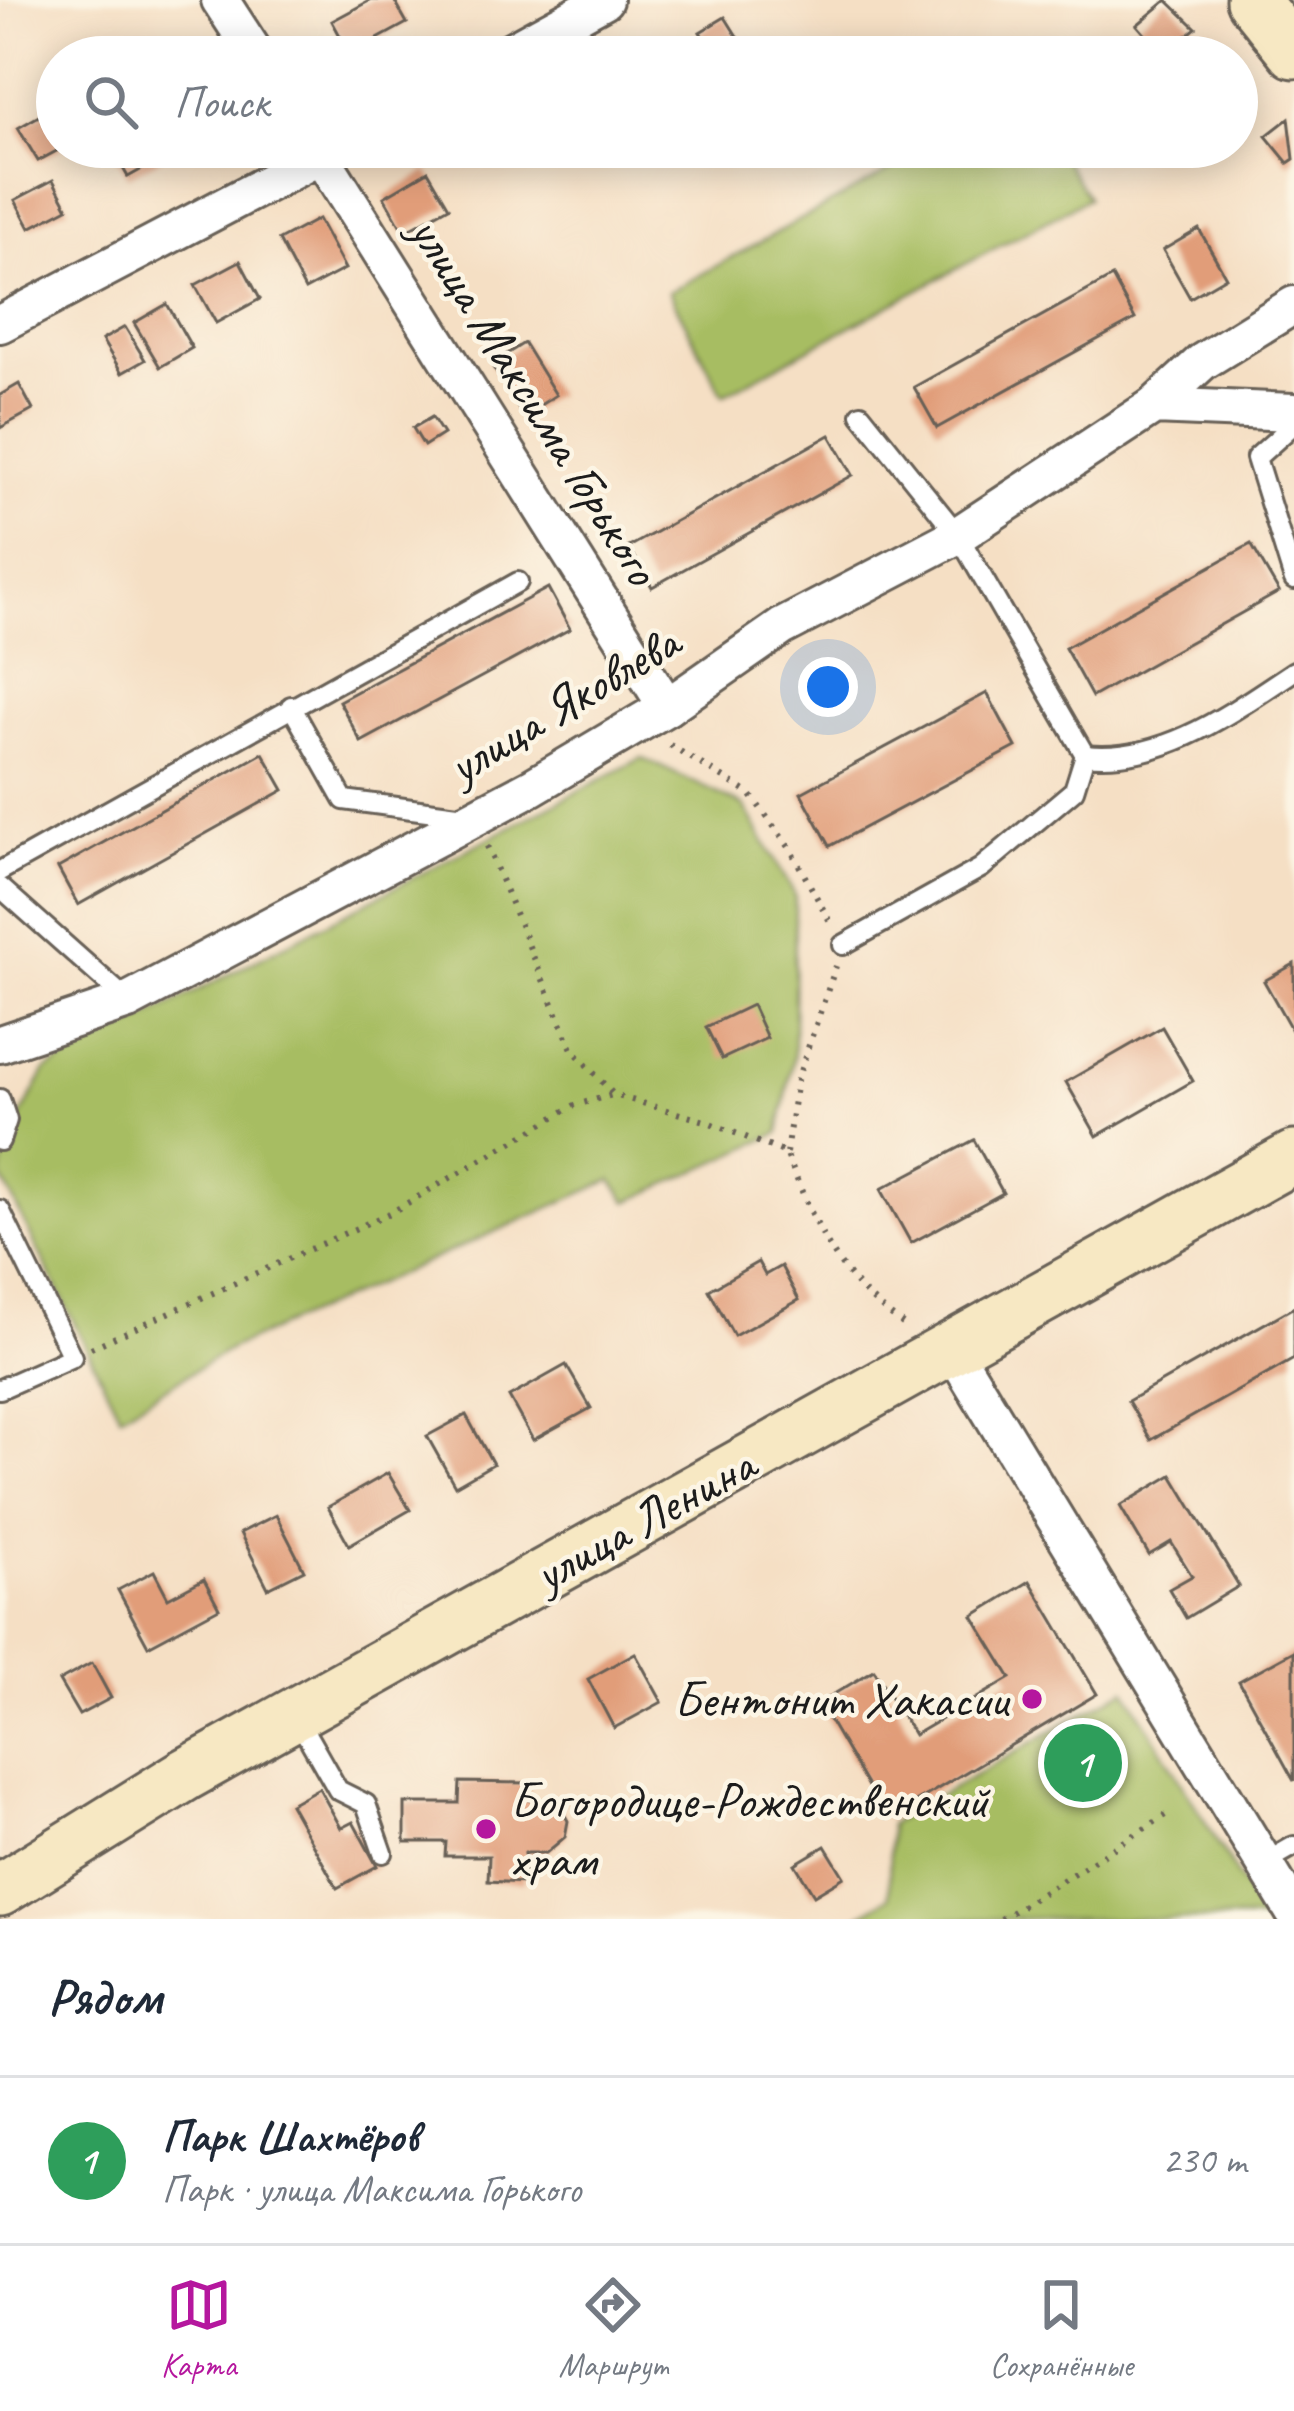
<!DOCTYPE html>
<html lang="ru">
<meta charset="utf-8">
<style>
body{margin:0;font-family:Caveat,sans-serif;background:#f2f2f3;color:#1f2937}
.you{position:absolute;left:828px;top:687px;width:42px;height:42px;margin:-30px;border:9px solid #fff;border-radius:50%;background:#1a73e8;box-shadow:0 0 0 18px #1a73e833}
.badge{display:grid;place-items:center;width:78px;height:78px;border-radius:50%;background:#b5179e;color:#fff;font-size:39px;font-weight:700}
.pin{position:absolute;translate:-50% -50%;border:6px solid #fff;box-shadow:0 3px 12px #0006}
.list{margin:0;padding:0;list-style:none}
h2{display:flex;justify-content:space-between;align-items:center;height:156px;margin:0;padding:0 48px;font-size:51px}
h2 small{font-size:39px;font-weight:400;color:#747a83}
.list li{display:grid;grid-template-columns:78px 1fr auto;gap:36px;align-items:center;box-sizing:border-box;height:168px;padding:0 48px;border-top:3px solid #e0e1e3}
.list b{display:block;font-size:45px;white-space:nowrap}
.list p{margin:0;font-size:39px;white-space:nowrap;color:#747a83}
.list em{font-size:39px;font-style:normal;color:#747a83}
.icon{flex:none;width:66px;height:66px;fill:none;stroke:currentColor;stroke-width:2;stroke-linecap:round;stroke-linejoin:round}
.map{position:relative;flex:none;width:1294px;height:1919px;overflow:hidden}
.search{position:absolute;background:#fff;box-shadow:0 6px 30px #0003;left:36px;right:36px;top:36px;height:132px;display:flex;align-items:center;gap:30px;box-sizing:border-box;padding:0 42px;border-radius:66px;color:#747a83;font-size:45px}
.sheet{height:324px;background:#fff}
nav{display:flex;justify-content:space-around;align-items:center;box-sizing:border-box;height:168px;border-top:3px solid #e0e1e3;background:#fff;font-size:33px;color:#747a83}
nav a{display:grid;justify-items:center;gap:6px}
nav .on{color:#b5179e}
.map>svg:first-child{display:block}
.green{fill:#a7bd62;stroke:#626c3f;stroke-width:3}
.building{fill:#e19d79}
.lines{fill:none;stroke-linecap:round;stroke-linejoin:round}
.lane-casing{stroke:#686057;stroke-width:24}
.street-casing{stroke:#686057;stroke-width:42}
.secondary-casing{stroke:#686057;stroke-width:57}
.path{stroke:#686057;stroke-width:6;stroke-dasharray:3 9;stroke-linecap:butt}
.lane{stroke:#fff;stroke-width:18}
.street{stroke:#fff;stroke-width:36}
.secondary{stroke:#f7e8c3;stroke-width:51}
.poi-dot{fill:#b5179e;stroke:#fcf5e5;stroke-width:4.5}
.labels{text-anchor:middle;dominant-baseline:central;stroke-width:9;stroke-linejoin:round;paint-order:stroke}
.street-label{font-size:51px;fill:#1c1c1c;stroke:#fcf5e5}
.poi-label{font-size:51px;fill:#1c1c1c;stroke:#fcf5e5;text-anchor:end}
</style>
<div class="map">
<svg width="1294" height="1919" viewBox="0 0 1294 1919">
<rect width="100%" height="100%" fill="#fcf5e5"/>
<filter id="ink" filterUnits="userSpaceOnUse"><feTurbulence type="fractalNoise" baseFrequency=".00833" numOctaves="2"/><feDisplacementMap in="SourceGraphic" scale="24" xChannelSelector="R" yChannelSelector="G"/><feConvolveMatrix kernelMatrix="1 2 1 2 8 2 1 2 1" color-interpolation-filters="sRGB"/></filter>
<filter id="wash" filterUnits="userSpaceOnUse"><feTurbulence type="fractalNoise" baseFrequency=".004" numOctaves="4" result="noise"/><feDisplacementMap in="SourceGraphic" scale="48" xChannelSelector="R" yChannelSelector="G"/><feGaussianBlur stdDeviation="2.7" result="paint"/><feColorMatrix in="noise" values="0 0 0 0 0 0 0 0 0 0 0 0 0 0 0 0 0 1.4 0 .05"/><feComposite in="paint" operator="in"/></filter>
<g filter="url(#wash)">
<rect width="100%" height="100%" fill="#f5dfc4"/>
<g class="green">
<path d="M933,147H1056L1088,198L723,395L669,292Z"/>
<path d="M642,758L744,806L795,895L794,1054L779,1133L628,1202L612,1180L232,1348L120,1415L1,1176L9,1138L46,1070Z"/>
<path d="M1126,1689L1263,1919H854L889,1897L890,1824Z"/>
</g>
<g id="blocks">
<g class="building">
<path d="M371,0H394L407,23L350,54L332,21Z"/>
<path d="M1167,0L1196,28L1163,55L1137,25Z"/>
<path d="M725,17L745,49L732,57H716L700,32Z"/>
<path d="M53,108L57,147H64L38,161L18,128Z"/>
<path d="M1289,118L1294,159L1288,163L1266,136Z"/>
<path d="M111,147H156L162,158L128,177Z"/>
<path d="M428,171L449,207L404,232L384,197Z"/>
<path d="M53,180L68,208L30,228L15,200Z"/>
<path d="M318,219L345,269L305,290L279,240Z"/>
<path d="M1199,229L1226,277L1190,298L1163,250Z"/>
<path d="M240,261L260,299L216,323L195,285Z"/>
<path d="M1112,277L1135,319L937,428L914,387Z"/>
<path d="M167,304L192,348L160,367L134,323Z"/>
<path d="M125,327L145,360L122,373L102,340Z"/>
<path d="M524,343L556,395L523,416L491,364Z"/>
<path d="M19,384L33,410L0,428V395Z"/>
<path d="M432,417L443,434L424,446L413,428Z"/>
<path d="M830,435L853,475L652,587L629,547Z"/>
<path d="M1251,544L1279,592L1092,697L1065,648Z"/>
<path d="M548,588L570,629L361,742L339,701Z"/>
<path d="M987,693L1016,747L830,846L801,793Z"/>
<path d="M263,753L284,790L78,905L58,868Z"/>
<path d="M1294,964V1034L1264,981Z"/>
<path d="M752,1005L767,1038L722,1059L706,1027Z"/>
<path d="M1162,1027L1193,1081L1097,1136L1066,1082Z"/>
<path d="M974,1140L1003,1193L911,1243L881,1189Z"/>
<path d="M758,1262L765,1275L781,1266L799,1300L734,1336L709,1290Z"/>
<path d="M1294,1307V1359L1151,1440L1128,1401Z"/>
<path d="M566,1365L591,1408L533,1440L509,1397Z"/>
<path d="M466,1415L493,1464L455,1486L427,1436Z"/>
<path d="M388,1473L410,1510L349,1545L328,1507Z"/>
<path d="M1172,1475L1239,1586L1186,1618L1169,1589L1192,1576L1171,1542L1149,1555L1120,1506Z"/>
<path d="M276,1515L304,1570L268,1588L240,1533Z"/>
<path d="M154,1571L168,1598L204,1579L219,1608L148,1646L118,1590Z"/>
<path d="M1030,1581L1097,1694L887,1819L819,1703L874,1670L914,1735L1011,1678L973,1616Z"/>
<path d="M1294,1651V1781L1239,1681Z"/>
<path d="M635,1653L662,1702L614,1728L588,1679Z"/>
<path d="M92,1663L111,1698L79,1715L59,1681Z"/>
<path d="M460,1782L528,1783L530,1800H551L560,1806L568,1821L565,1837L546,1853H525L524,1883L488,1881L489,1856H445L446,1842H405V1803H459Z"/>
<path d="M319,1788L341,1828L353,1822L377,1866L337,1888L290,1804Z"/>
<path d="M825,1846L844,1877L814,1895L795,1864Z"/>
</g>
</g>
</g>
<g filter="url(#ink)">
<use href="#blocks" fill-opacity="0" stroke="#686057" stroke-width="3"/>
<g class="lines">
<defs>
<g id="lane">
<path d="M861,414L958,535L1085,755"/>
<path d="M1294,424L1256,458L1294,580"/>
<path d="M291,706L344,800L465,816"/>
<path d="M0,871L518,582"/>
<path d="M0,887L128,1001"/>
<path d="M843,945L981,868L1074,790L1085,755C1163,764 1232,712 1294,671"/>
<path d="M0,1099L7,1120L0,1141"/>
<path d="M0,1210L72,1357L0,1389"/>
<path d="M297,1718L338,1790L366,1804L383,1853"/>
<path d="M1264,1863L1294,1846"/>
</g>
<g id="street">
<path d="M220,0L257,57"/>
<path d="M500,57L604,0"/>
<path d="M315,147L667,707"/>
<path d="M0,324L337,147"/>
<path d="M1154,406L1202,362L1294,305"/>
<path d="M0,1044L128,1001L532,787L667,707L782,627L958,535L1154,406L1294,412"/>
<path d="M951,1347L1294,1912"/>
</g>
<g id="secondary">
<path d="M1252,0L1294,52"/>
<path d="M0,1890L185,1775L1294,1157"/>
</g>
</defs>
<use href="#lane" class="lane-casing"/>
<use href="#street" class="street-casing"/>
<use href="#secondary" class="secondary-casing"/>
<g class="path">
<path d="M670,745L750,794L789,847L833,927"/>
<path d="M487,846L572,1049L614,1095L705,1121L786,1153C817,1229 838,1282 909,1328"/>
<path d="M786,1153L797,1080L836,966"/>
<path d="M91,1348L392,1212L575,1105L613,1095"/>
<path d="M1001,1919L1171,1812"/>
</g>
<use href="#lane" class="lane"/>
<use href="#street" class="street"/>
<use href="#secondary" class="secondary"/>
</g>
</g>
<g class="poi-dot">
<circle cx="1032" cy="1699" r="12"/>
<circle cx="486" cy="1829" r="12"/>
</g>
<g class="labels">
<g class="street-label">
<text transform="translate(535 400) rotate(58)">улица Максима Горького</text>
<text transform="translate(563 704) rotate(-31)">улица Яковлева</text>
<text transform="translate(644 1519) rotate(-29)">улица Ленина</text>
</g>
<g class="poi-label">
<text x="1008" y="1699">Бентонит Хакасии</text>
<text x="510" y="1800" text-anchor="start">Богородице-Рождественский<tspan x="510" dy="59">храм</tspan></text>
</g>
</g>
</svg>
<div class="you"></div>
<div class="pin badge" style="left:1083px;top:1763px;background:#2e9e5b">1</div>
<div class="search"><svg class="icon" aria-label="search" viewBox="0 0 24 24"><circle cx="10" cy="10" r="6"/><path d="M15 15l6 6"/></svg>Поиск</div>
</div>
<section class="sheet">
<h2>Рядом<small></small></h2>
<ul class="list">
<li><span class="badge" style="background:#2e9e5b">1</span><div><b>Парк Шахтёров</b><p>Парк · улица Максима Горького</p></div><em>230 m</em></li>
</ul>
</section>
<nav>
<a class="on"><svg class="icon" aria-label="map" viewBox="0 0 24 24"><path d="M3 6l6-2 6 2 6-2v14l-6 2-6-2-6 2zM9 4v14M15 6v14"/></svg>Карта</a>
<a><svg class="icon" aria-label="directions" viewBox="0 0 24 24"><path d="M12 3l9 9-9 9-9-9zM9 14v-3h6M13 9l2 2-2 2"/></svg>Маршрут</a>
<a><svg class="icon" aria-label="saved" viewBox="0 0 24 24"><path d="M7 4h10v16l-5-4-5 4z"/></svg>Сохранённые</a>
</nav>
